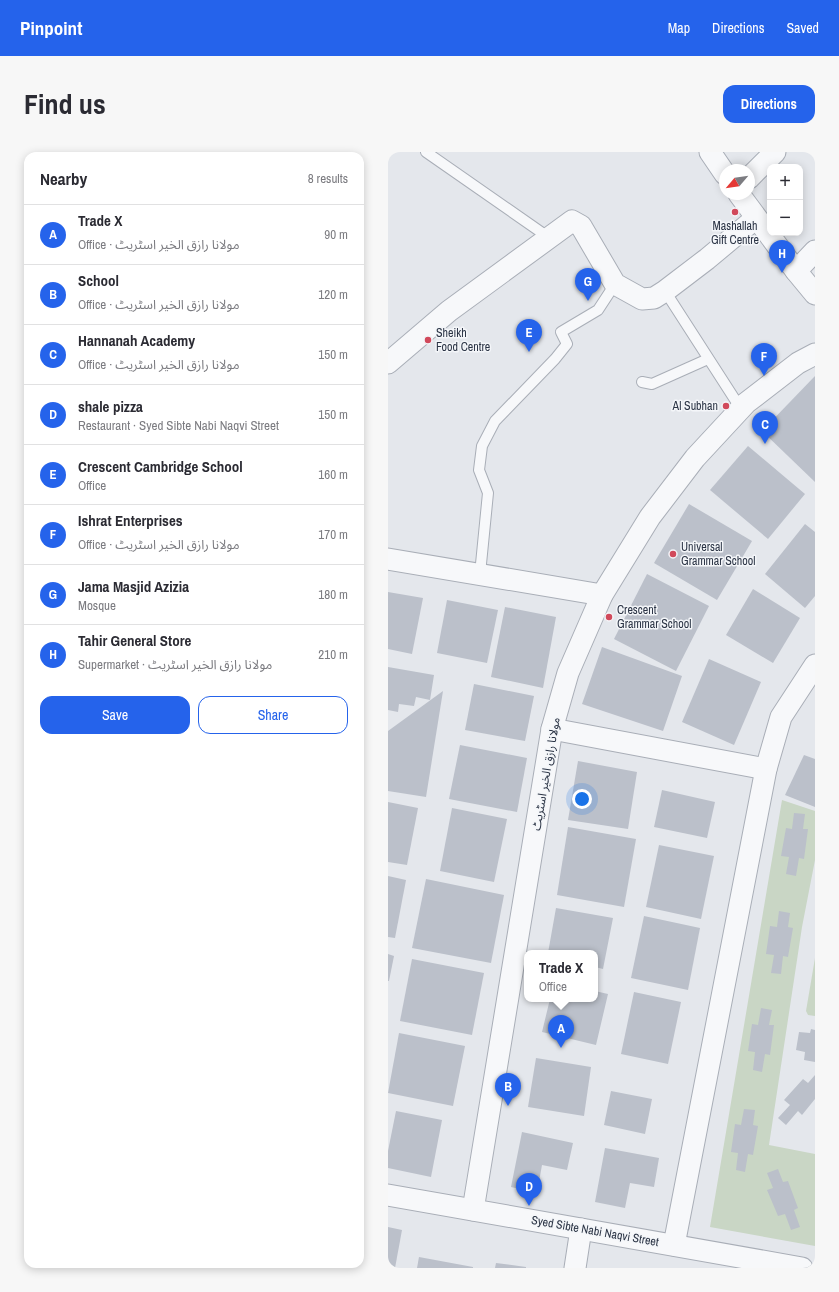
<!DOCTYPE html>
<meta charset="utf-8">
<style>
body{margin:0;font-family:"Archivo Narrow","Noto Sans Arabic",sans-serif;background:#f7f7f7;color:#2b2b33}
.controls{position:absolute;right:12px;top:12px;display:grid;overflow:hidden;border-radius:8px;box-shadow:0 2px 10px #0003}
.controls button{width:36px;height:36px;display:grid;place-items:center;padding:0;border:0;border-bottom:1px solid #e1e1e2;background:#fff;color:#2b2b33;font:20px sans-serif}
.compass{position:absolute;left:331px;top:12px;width:36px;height:36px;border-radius:50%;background:#fff;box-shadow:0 2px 10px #0003;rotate:241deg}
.you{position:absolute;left:194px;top:647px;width:14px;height:14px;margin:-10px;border:3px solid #fff;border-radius:50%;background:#1a73e8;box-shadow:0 0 0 6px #1a73e833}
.badge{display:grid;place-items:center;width:26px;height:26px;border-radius:50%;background:#2563eb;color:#fff;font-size:13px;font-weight:700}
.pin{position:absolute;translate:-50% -33px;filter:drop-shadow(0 1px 2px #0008)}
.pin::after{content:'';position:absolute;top:21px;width:14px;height:12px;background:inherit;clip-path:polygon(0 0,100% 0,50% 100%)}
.popup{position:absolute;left:136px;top:798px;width:74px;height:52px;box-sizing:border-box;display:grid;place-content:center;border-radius:8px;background:#fff;filter:drop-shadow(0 1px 3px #0005);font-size:13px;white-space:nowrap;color:#7c7c81}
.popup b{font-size:15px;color:#2b2b33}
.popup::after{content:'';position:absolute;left:50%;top:100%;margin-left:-8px;border:8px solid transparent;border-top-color:#fff}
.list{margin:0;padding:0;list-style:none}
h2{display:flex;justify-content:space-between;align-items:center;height:52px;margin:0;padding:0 16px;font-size:17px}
h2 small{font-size:13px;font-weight:400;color:#7c7c81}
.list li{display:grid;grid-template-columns:26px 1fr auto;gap:12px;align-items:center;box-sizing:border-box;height:60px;padding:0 16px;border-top:1px solid #e1e1e2}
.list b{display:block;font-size:15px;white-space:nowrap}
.list p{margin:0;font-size:13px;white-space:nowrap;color:#7c7c81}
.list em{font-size:13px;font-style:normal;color:#7c7c81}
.actions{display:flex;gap:8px;padding:12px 16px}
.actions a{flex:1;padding:9px 0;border:1px solid #2563eb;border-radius:12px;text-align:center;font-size:14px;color:#2563eb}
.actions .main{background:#2563eb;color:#fff}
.map{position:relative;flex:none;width:427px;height:1116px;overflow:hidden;border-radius:12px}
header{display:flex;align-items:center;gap:24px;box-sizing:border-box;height:56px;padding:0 20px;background:#2563eb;color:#fff}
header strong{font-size:19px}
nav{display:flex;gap:22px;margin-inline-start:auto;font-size:14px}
.intro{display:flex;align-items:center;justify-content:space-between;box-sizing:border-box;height:96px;padding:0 24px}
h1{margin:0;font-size:28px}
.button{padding:10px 18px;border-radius:12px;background:#2563eb;color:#fff;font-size:14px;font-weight:700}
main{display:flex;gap:24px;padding:0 24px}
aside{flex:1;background:#fff;border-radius:12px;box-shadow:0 2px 10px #0003}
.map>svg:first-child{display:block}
.green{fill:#c9d6c5}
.building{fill:#bbc0ca}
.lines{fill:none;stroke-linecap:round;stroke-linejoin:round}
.service-casing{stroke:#a9aeb7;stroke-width:12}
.minor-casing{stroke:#a9aeb7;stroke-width:23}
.service{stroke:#f7f8fa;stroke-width:10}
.minor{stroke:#f7f8fa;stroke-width:21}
.poi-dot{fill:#d1495b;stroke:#f4f6f9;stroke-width:1.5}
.labels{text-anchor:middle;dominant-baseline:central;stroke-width:3;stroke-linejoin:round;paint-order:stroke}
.poi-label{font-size:12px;fill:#2b3445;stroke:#f4f6f9;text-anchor:start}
.street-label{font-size:12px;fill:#2b3445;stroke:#f4f6f9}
</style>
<header>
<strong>Pinpoint</strong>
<nav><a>Map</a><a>Directions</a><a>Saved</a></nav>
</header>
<div class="intro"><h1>Find us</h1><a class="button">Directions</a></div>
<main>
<aside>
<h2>Nearby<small>8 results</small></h2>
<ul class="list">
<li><span class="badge">A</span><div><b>Trade X</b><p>Office · مولانا رازق الخیر اسٹریٹ</p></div><em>90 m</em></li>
<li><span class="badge">B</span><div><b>School</b><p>Office · مولانا رازق الخیر اسٹریٹ</p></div><em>120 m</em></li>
<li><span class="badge">C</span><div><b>Hannanah Academy</b><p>Office · مولانا رازق الخیر اسٹریٹ</p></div><em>150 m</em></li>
<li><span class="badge">D</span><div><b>shale pizza</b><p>Restaurant · Syed Sibte Nabi Naqvi Street</p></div><em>150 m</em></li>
<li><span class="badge">E</span><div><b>Crescent Cambridge School</b><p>Office</p></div><em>160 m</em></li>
<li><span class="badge">F</span><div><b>Ishrat Enterprises</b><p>Office · مولانا رازق الخیر اسٹریٹ</p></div><em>170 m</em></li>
<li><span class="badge">G</span><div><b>Jama Masjid Azizia</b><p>Mosque</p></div><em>180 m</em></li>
<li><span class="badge">H</span><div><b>Tahir General Store</b><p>Supermarket · مولانا رازق الخیر اسٹریٹ</p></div><em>210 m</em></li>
</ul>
<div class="actions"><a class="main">Save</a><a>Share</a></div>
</aside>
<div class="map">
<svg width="427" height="1116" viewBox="0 0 427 1116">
<rect width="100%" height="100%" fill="#e4e7ec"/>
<g class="green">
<path d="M394,648L427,659V708L414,775L381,993L427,1002V1094L322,1075Z"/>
<path d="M427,806V864L420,863L418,859Z"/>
</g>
<g class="building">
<path d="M427,224V330L374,279Z"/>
<path d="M360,294L417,342L380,387L322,338Z"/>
<path d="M301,352L364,389L329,448L266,411Z"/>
<path d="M417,372L427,380V444L417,456L377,422Z"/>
<path d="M259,422L321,454L288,519L226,487Z"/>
<path d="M365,437L412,466L385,511L338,483Z"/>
<path d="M0,440L35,446L24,502L0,497Z"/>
<path d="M59,448L110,458L99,511L49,501Z"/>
<path d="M117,455L168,465L155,536L103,525Z"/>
<path d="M214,495L294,524L275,579L194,552Z"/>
<path d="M321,507L373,530L346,593L294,570Z"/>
<path d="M0,515L46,523L42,548L28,545L26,554L11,552L10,560L0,558Z"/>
<path d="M86,532L146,544L137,589L77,578Z"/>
<path d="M55,539L38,645L0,639V579Z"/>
<path d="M72,593L139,606L129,660L61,647Z"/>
<path d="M416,603L427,607V655L397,643Z"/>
<path d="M190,609L249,620L240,677L180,668Z"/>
<path d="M274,638L327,650L319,686L266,675Z"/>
<path d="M0,650L30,656L19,713L0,710Z"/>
<path d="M64,656L119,667L106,730L52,719Z"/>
<path d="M406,661L417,662L415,677H420L416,707L411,706L408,724L398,722L401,705L393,704L398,676L404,677Z"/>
<path d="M180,675L248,687L236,755L169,743Z"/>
<path d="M271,693L326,704L313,767L258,755Z"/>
<path d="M0,724L18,728L7,786L0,785Z"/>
<path d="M38,727L116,743L103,811L24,796Z"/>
<path d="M168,756L225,766L215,817L207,815V801H160Z"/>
<path d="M391,759L402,761L400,775L405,776L400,805L395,804L393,822L383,821L386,803L378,802L382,774L389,775Z"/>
<path d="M256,764L312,776L300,838L243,826Z"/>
<path d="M0,802L6,804L1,829H0Z"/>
<path d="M24,807L96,821L84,883L12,869Z"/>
<path d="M207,839L220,842L208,893L154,880L162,847H207Z"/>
<path d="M246,840L293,850L280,912L233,902Z"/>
<path d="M373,856L384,858L381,873H386L382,903L377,902L374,920L365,918L367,900L360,899L364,872L370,873Z"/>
<path d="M423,877L427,878V910L416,908L417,900L408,898L411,880L422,881Z"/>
<path d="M11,881L77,894L65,954L0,941Z"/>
<path d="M148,906L203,915L196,964L140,955Z"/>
<path d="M427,923V947L414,963L410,959L398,973L390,966L402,953L396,948L415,927L420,931Z"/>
<path d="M223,939L264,947L257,982L216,973Z"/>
<path d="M356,957L367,958L365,973L370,974L365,1003L360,1002L357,1020L348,1018L350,1001L343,1000L347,972L353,973Z"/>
<path d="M8,959L54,968L43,1025L0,1016V999Z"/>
<path d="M134,980L185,991L179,1018L154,1013L149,1041L123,1035Z"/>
<path d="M217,996L271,1006L266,1035L242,1031L237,1056L207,1050Z"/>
<path d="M390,1017L395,1030L400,1029L410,1056L406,1058L412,1075L403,1078L397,1062L390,1064L379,1038L385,1036L379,1021Z"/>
<path d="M0,1075L14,1078L7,1116H0Z"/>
<path d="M31,1105L85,1115V1116H29Z"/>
<path d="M108,1111L138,1115V1116H107Z"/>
</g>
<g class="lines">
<defs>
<g id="service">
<path d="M38,0L160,85"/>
<path d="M277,139L353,257"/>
<path d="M254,230L264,232L320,207"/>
<path d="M92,422L100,341L91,318L94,294L107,269L167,207L179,192L173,180L210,158L227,132"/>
</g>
<g id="minor">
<path d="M322,0L337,22"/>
<path d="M361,26L387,0"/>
<path d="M351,42L408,119L427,142"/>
<path d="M408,119L427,99"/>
<path d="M0,211L61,159L184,69L193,74L227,132L254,147L266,146L277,139L319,107L368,66"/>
<path d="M0,407L214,443"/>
<path d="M164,577L378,617"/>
<path d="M0,1043L414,1116"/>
<path d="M85,1058L164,577L180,521L214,443L262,365L307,306L358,251L410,211L427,202"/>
<path d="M286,1093L378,617L393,565L427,513"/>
<path d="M187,1116L193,1077"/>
</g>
</defs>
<use href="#service" class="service-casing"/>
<use href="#minor" class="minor-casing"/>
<use href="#service" class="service"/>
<use href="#minor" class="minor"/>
</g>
<g class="poi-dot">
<circle cx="347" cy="60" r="4"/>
<circle cx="40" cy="188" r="4"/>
<circle cx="338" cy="254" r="4"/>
<circle cx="285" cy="402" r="4"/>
<circle cx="221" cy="465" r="4"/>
</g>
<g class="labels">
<g class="poi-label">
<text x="347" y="74" text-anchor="middle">Mashallah<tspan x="347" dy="14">Gift Centre</tspan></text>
<text x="48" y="181">Sheikh<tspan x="48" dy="14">Food Centre</tspan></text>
<text x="330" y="254" text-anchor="end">Al Subhan</text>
<text x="293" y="395">Universal<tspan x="293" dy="14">Grammar School</tspan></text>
<text x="229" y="458">Crescent<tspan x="229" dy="14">Grammar School</tspan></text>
</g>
<g class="street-label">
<text transform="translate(158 622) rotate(-80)">مولانا رازق الخیر اسٹریٹ</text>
<text transform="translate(207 1079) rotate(10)">Syed Sibte Nabi Naqvi Street</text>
</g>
</g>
</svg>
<div class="controls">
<button>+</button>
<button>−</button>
</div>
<svg class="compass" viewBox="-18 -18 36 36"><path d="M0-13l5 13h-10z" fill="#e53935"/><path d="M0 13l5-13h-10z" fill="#7c7c81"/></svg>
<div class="you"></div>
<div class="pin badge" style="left:173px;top:896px">A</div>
<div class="popup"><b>Trade X</b>Office</div>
<div class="pin badge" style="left:120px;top:954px">B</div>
<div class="pin badge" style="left:377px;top:292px">C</div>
<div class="pin badge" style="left:141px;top:1054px">D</div>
<div class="pin badge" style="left:141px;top:200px">E</div>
<div class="pin badge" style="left:376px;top:224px">F</div>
<div class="pin badge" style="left:200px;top:149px">G</div>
<div class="pin badge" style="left:394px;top:121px">H</div>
</div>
</main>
